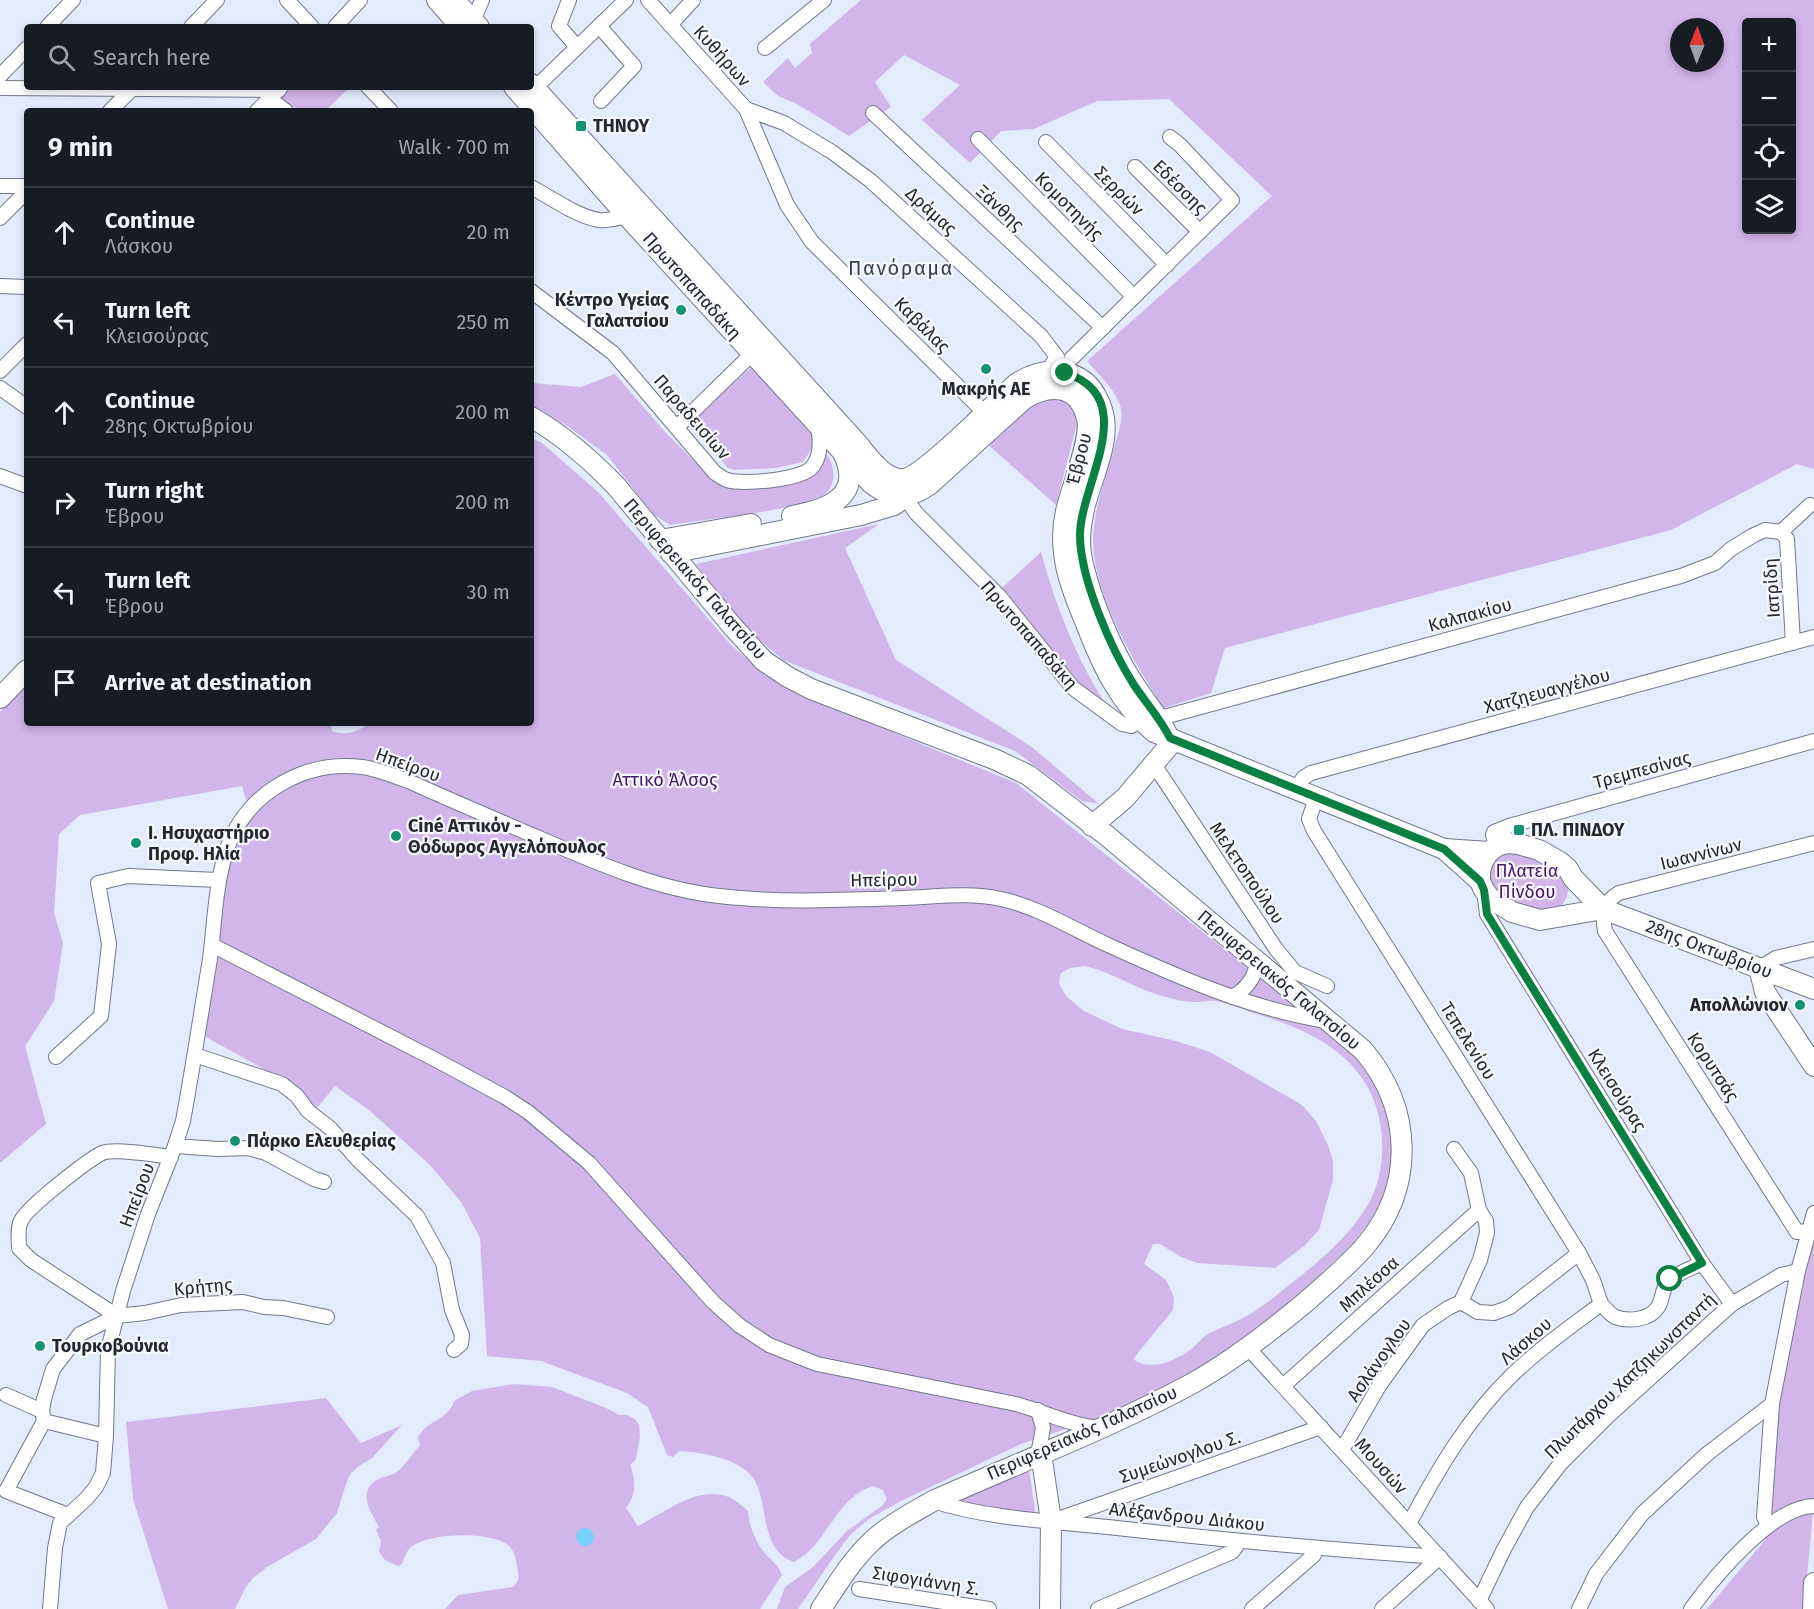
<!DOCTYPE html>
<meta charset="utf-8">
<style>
body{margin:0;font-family:"Fira Sans",sans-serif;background:#20242c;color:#f1f3f6}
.controls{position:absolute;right:18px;top:18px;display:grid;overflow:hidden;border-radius:6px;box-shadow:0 3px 9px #0003}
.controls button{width:54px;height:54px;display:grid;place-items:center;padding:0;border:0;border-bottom:2px solid #363941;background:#171b24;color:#f1f3f6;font:30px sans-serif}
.compass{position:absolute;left:1670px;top:18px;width:54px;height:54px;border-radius:50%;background:#171b24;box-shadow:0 3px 9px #0003;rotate:1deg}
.stop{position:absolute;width:18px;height:18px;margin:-14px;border:4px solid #0b8043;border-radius:50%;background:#fff}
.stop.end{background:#0b8043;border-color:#fff;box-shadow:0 2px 6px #0008}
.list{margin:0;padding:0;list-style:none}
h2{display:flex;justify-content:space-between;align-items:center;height:78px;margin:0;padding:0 24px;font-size:26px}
h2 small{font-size:20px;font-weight:400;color:#9ea1a6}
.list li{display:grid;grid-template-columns:39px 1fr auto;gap:18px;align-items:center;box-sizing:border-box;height:90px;padding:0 24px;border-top:2px solid #363941}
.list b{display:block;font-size:22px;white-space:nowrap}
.list p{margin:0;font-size:20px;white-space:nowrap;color:#9ea1a6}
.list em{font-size:20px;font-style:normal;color:#9ea1a6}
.icon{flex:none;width:33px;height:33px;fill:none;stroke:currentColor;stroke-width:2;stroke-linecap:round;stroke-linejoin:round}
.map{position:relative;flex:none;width:1814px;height:1609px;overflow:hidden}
.search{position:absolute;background:#171b24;box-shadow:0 3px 9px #0003;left:24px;top:24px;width:510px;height:66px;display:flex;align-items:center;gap:15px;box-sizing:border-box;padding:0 21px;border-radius:6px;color:#9ea1a6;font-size:22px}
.panel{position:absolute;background:#171b24;box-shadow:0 3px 9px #0003;left:24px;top:108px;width:510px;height:618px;border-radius:6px}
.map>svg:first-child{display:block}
.green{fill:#d1b6ea;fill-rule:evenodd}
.water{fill:#78d2fe}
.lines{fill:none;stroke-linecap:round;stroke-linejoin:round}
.street-casing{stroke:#72798c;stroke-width:16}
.secondary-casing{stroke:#72798c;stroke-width:22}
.street{stroke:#fff;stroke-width:14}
.secondary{stroke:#fff;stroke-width:20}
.route{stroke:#0b8043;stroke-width:8}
.poi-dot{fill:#159176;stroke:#f6f8fd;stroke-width:2}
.labels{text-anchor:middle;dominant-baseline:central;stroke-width:4.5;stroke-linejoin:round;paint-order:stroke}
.street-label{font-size:18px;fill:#252830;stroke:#f6f8fd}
.poi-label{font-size:18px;font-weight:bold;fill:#252830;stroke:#f6f8fd;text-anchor:start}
.park-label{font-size:18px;fill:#491769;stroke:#f6f8fd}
.neighbourhood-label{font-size:20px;letter-spacing:1.5px;fill:#3a4052;stroke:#f6f8fd}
</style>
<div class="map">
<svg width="1814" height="1609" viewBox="0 0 1814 1609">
<rect width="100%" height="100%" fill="#e4ebfc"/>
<g class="green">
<path d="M861,0H1814V469L1797,464L1671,530L1225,648L1211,693L1164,708C1135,665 1094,595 1093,542C1093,513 1104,482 1112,453C1116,440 1125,419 1120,405C1114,388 1098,374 1087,361L1272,196L1169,99L1097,101L1034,129L1001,131L970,163L922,120L960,85L904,55L875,82L891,107L849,136L797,104L778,96L763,82L788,58L795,68L812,53L810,44ZM1746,22H1792V230H1746ZM1679,27H1715V63H1679Z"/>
<path d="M288,87H350L325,111H300L279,96Z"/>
<path d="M757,362L812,435L813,447L803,462L776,468L734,470L728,468L693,428L692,420Z"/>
<path d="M615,374L664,431L715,482L751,485L797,481L824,451C834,462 838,482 826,493C808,510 700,520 670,525L653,514L607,455L570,428L531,405V383L581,387Z"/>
<path d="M1051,395L1072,402L1078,420L1056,505L985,442L1026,404Z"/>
<path d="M531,438L542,443L598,492L731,645L762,672L789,689L836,709L1016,783L1293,1004L1358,1060L1378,1088L1386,1108L1391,1133V1171L1385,1192L1374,1215L1353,1244L1285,1307L1222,1355L1164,1389L1102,1417L1021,1444L901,1501L869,1519L851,1534L835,1555L798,1609H777L785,1587L813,1567L847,1531L883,1505L887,1499L883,1490L873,1486C869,1488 863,1489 860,1492C832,1509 824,1547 794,1562C760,1551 769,1507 755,1481C743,1459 702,1452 679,1451L673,1457L667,1455L648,1407L627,1393L541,1361L487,1356L480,1238L461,1202L430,1165L369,1110L335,1086L317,1108L287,1082L206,1037L205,1031L222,881L232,846L250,814L242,786L80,815L59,834L54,913L63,943L54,1001L25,1046L46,1124L0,1163V712L27,684V723H331L332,731C347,736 357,732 370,723H531ZM1085,966C1114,973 1138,990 1166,997C1175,1000 1187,1002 1197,1002C1203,1002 1209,1000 1215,1001C1228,1003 1242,1009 1254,1013C1297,1027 1338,1042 1364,1081C1387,1116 1389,1172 1366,1208C1348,1237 1320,1261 1293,1282C1276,1295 1260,1310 1241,1319C1230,1325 1218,1328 1208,1334C1201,1338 1197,1345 1191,1349C1176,1361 1150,1372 1133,1359L1173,1310L1174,1297L1166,1280L1144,1264L1153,1244H1160L1179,1256L1197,1263L1275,1268L1304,1246L1319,1230L1333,1180V1160L1328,1145L1316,1121L1302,1105L1210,1052L1176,1041L1122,1029L1084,1011L1066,996L1059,983L1061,973L1070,968Z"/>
<path d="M879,524L845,548L896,660L1033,748L1099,804L1082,801L1015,751L783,660L742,625L696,564Z"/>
<path d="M1041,552C1055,604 1076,658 1105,703L1084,690L1000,590Z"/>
<path d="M1500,850L1536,854L1568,879C1570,896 1565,907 1549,913L1514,907L1488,887L1487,862Z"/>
<path d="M1814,1233V1501L1804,1609H1707L1765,1540L1778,1401L1794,1319Z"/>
<path d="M514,1384L552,1387L606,1408L619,1415H627L635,1419L639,1425L640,1436L636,1459L630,1465C636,1481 637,1494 626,1508L638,1526C666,1512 697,1485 729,1497C736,1500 742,1506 748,1511C749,1525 755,1541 764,1552C771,1561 778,1564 782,1575L760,1609H445L458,1595L513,1587C520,1581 519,1575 517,1566C516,1559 514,1550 508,1545C491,1531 427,1532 410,1548C406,1552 404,1559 402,1564L398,1566L385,1560L379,1552L381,1541L376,1530L379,1527C370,1511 355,1489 381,1478C386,1476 394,1475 398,1471C406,1464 413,1453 420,1445L418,1438C427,1419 448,1421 454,1401L472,1391Z"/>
<path d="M326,1398L361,1443L402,1425L372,1458L359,1466L351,1473L346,1484L337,1513L316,1539L267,1567L253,1578L246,1587L235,1609H168L133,1499L126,1422Z"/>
<path d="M1026,1471H1029L1030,1476L1035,1510L1033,1513L961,1505L960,1501L962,1497Z"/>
</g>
<circle class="water" cx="585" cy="1537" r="9"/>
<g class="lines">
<defs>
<g id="street">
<path d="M287,0L312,27"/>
<path d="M569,0L559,26L577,47"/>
<path d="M648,0L746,109L787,205L812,242L985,413"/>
<path d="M670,25L693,0"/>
<path d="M471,26L482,0"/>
<path d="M599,26L634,66L601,101"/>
<path d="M47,27L73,0"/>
<path d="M191,27L217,0"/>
<path d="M335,27L360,0"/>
<path d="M765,48L824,0"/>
<path d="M0,76L27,48"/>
<path d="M368,87L391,111"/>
<path d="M0,88L279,90"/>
<path d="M535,88L626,0"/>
<path d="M270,99L286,111"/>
<path d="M746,109L784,123L832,152L871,181L1041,336L1057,357L1047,372"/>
<path d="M110,111L134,87"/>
<path d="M257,111L281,87"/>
<path d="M873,113L1103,328"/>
<path d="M978,139L1134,297"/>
<path d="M1046,142L1167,265"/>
<path d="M1135,167L1200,232"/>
<path d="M0,186H27"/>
<path d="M531,187C550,197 578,217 599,220C609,221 618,218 627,216"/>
<path d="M0,218L27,191"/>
<path d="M0,286L27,287"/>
<path d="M531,291L613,353L715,473C719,475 723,479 727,480C743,485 804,480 813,466C822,454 820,438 818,425"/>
<path d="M1071,359L1232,200L1180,145L1170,137"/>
<path d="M0,371L27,344"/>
<path d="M0,388L27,407"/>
<path d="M677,427L758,348"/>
<path d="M0,476L27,486"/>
<path d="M905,497L916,513L1000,597L1073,688L1122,724L1131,726L1141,721"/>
<path d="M1781,532L1787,539L1793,643"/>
<path d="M1781,532L1810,505"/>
<path d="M1161,721L1164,717L1681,576L1715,563L1731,549L1752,536L1765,530L1781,532"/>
<path d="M1153,763L1276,949L1295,972L1327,986"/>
<path d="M1296,790L1303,778L1311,773L1814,637"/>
<path d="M1316,798L1309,819L1314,831L1579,1253L1593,1280L1601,1304"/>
<path d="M1497,846L1493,835L1494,832L1509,826L1814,741"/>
<path d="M1484,891L1487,914L1702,1263L1732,1304"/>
<path d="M212,945L440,1062L505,1097L528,1112L589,1163L713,1302L740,1326L769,1345L817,1364L1016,1404C1044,1412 1070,1425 1099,1428"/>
<path d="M1759,968L1776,958L1814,949"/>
<path d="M1232,997C1247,989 1255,978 1257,962"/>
<path d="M195,1055L282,1084L297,1096L308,1111L330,1128L358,1160L417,1216L443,1263L452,1310L462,1335L461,1344L454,1350"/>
<path d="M56,1057L101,1016L109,944L98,883L128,876L218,880"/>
<path d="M175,1146L218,1149L248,1148L266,1153L314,1179L324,1182"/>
<path d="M1454,1149L1471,1173L1479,1210L1486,1221L1487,1233L1480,1260L1461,1302"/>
<path d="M1809,1231L1797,1232L1605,931C1602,914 1603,902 1619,893L1814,843"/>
<path d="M117,1316L31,1260L19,1248C19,1240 17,1228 21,1221C26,1208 88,1160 102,1153C115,1148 156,1155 171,1157"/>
<path d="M1248,1348L1487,1609"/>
<path d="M1283,1386L1479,1210"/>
<path d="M6,1395L42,1411"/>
<path d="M44,1421L106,1436"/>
<path d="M1342,1450L1379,1386L1423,1325L1448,1308L1461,1302L1478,1312L1494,1313L1510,1307L1579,1253"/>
<path d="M1038,1454L1043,1428L1038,1410"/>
<path d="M933,1501C988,1519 1059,1522 1117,1528C1225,1540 1332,1550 1440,1557"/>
<path d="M68,1515L6,1491L44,1421L42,1411L44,1399L53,1369L80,1334L117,1316L145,1313L181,1305L243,1302L264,1307L283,1308L327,1317"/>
<path d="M1055,1520L1321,1427"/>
<path d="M1409,1524C1437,1471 1468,1418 1511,1376C1539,1349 1570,1327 1601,1304C1605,1308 1610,1314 1615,1317C1628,1322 1650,1320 1658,1307C1663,1299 1662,1287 1669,1281C1677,1273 1692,1268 1702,1263"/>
<path d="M1768,1525L1764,1517L1772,1404L1798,1271L1814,1213"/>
<path d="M859,1589L989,1609"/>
<path d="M1479,1601L1504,1549L1527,1507L1561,1463L1608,1416L1732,1304L1781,1275L1798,1271"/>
<path d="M50,1609L55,1548L60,1523L87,1498L96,1487L103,1473L106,1436L108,1350L123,1291L148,1214L175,1146L183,1121C193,1067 201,1013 210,959C215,921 215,883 228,846C248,792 305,760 362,767C377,769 391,775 406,780C450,800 495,819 539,838C597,863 656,889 719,896C780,903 842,900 904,898C935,897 969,892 1001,899C1038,907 1073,929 1108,945C1178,977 1250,1009 1327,1021"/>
<path d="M1098,1609L1232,1552L1236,1547L1235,1541"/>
<path d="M1252,1609L1314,1555V1548"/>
<path d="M1382,1609L1440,1557"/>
<path d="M1579,1609L1596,1574L1642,1514L1707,1454L1772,1404"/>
<path d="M1691,1609C1714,1577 1773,1506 1814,1506"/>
</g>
<g id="secondary">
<path d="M437,0L459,25"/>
<path d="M454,0L479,27"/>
<path d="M531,84L857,443C867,455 882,477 899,479C918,483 998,400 1016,384C1034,372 1053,368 1073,375C1083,379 1091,386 1096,396C1119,433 1090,476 1083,514C1079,532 1079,551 1084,568C1092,602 1113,652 1132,681C1144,701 1160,717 1169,738"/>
<path d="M514,87L627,216L871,483C893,500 907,500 929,485L1024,399C1050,383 1079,384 1087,419C1092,438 1071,489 1066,511C1057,551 1070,586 1085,621C1101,663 1119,703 1154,732L1444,849L1489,852"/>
<path d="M531,417C564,436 590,459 616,486L733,627L764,661L788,677L811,689L994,759L1028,775L1106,835L1363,1050C1412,1108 1416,1185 1366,1245C1349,1265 1327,1283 1307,1301C1271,1331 1234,1360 1193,1383C1110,1428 1020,1462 933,1501C912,1513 889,1525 871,1542C851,1561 836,1586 821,1609"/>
<path d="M792,516C827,510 863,497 844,455"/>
<path d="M660,540L751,524"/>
<path d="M671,553L861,515L894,505L905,497"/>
<path d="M0,698L27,670"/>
<path d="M1092,826L1125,798L1174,740"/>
<path d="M1444,849L1480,881"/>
<path d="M1603,909L1540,920L1512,912L1490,898L1484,890L1480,881V871L1483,861L1489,852L1497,846L1507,843L1518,844L1539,850L1560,862L1568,869L1573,878L1603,909L1814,989"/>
<path d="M1759,968L1765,992L1814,1066"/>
<path d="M1041,1453L1051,1521L1050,1609"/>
<path d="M1813,1609L1814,1583"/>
</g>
</defs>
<use href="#street" class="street-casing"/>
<use href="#secondary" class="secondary-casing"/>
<use href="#street" class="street"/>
<use href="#secondary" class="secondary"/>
</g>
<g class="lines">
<path class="route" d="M1065,373C1143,397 1080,485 1080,535C1080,578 1111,649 1134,685C1146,703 1160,718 1170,738L1444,849L1480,881L1484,890L1487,914L1702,1263L1670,1279"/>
</g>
<g class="poi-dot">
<rect x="575" y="120" width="12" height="12" rx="3"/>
<circle cx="681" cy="310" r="6"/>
<circle cx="986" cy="369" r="6"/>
<rect x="1513" y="824" width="12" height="12" rx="3"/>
<circle cx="396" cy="836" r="6"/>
<circle cx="136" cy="843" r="6"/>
<circle cx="1800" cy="1005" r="6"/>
<circle cx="235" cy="1141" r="6"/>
<circle cx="40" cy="1346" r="6"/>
</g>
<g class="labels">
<g class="street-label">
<text transform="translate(722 56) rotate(48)">Κυθήρων</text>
<text transform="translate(1180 187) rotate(45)">Εδέσσης</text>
<text transform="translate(1119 191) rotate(45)">Σερρών</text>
<text transform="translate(1069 206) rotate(45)">Κομοτηνής</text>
<text transform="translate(1000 208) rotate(43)">Ξάνθης</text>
<text transform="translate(931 211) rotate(42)">Δράμας</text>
<text transform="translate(692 286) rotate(48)">Πρωτοπαπαδάκη</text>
<text transform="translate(922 325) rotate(45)">Καβάλας</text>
<text transform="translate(692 417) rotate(49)">Παραδεισίων</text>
<text transform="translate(1079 459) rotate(-75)">Έβρου</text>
<text transform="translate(695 579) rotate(49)">Περιφερειακός Γαλατσίου</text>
<text transform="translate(1772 588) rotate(-94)">Ιατρίδη</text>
<text transform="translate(1470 615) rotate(-15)">Καλπακίου</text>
<text transform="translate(1029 635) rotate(49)">Πρωτοπαπαδάκη</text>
<text transform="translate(1547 691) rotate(-15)">Χατζηευαγγέλου</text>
<text transform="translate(408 765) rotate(20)">Ηπείρου</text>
<text transform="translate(1642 770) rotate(-15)">Τρεμπεσίνας</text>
<text transform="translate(1701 854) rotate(-14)">Ιωαννίνων</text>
<text transform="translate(1247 873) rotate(56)">Μελετοπούλου</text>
<text transform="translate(884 880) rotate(-1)">Ηπείρου</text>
<text transform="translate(1709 949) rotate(21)">28ης Οκτωβρίου</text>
<text transform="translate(1279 980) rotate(40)">Περιφερειακός Γαλατσίου</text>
<text transform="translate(1468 1041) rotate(58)">Τεπελενίου</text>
<text transform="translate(1713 1067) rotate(57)">Κορυτσάς</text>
<text transform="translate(1617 1090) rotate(58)">Κλεισούρας</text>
<text transform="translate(137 1195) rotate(-69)">Ηπείρου</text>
<text transform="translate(1369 1284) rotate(-42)">Μπλέσσα</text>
<text transform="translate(203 1287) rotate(-5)">Κρήτης</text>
<text transform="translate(1526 1341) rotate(-41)">Λάσκου</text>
<text transform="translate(1379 1360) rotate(-55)">Ασλάνογλου</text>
<text transform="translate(1630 1376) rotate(-44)">Πλωτάρχου Χατζηκωνσταντή</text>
<text transform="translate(1082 1433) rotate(-24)">Περιφερειακός Γαλατσίου</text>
<text transform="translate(1180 1457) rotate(-19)">Συμεώνογλου Σ.</text>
<text transform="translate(1381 1466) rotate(48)">Μουσών</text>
<text transform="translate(1187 1517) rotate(6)">Αλέξανδρου Διάκου</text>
<text transform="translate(926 1581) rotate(9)">Σιφογιάννη Σ.</text>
</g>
<g class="poi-label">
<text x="593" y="126">ΤΗΝΟΥ</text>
<text x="669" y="300" text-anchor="end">Κέντρο Υγείας<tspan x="669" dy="21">Γαλατσίου</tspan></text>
<text x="986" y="389" text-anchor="middle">Μακρής ΑΕ</text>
<text x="408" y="826">Ciné Αττικόν -<tspan x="408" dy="21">Θόδωρος Αγγελόπουλος</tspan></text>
<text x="1531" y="830">ΠΛ. ΠΙΝΔΟΥ</text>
<text x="148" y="833">Ι. Ησυχαστήριο<tspan x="148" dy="21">Προφ. Ηλία</tspan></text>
<text x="1788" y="1005" text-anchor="end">Απολλώνιον</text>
<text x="247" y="1141">Πάρκο Ελευθερίας</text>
<text x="52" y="1346">Τουρκοβούνια</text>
</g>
<g class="park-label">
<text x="665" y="780">Αττικό Άλσος</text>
<text x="1527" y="871">Πλατεία<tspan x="1527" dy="21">Πίνδου</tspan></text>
</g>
<g class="neighbourhood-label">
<text x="901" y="268">Πανόραμα</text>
</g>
</g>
</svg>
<div class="controls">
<button>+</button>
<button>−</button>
<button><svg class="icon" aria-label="locate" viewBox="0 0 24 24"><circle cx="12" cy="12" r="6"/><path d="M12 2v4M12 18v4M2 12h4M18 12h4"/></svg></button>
<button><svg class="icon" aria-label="layers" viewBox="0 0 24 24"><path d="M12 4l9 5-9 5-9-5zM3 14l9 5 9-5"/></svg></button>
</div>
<svg class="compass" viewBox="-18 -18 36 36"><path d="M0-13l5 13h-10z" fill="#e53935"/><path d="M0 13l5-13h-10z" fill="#9ea1a6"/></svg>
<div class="stop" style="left:1670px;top:1279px"></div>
<div class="stop end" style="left:1065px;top:373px"></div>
<div class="search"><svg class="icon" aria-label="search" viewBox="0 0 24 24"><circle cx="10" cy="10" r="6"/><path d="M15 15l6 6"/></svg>Search here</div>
<section class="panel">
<h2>9 min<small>Walk · 700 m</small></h2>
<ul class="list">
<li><svg class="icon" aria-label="ahead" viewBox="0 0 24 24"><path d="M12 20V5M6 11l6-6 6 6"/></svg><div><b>Continue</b><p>Λάσκου</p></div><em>20 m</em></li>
<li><svg class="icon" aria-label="left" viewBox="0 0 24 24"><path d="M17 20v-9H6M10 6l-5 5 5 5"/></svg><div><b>Turn left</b><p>Κλεισούρας</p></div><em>250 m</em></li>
<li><svg class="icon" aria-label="ahead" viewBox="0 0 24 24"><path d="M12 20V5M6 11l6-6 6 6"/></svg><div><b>Continue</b><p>28ης Οκτωβρίου</p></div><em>200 m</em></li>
<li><svg class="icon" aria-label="right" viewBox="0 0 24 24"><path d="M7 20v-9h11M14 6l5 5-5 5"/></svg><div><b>Turn right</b><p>Έβρου</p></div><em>200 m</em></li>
<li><svg class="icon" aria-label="left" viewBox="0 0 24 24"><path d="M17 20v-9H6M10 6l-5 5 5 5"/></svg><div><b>Turn left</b><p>Έβρου</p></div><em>30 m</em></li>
<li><svg class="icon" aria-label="arrive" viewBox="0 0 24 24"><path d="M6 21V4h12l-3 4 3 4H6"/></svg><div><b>Arrive at destination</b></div></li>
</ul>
</section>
</div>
